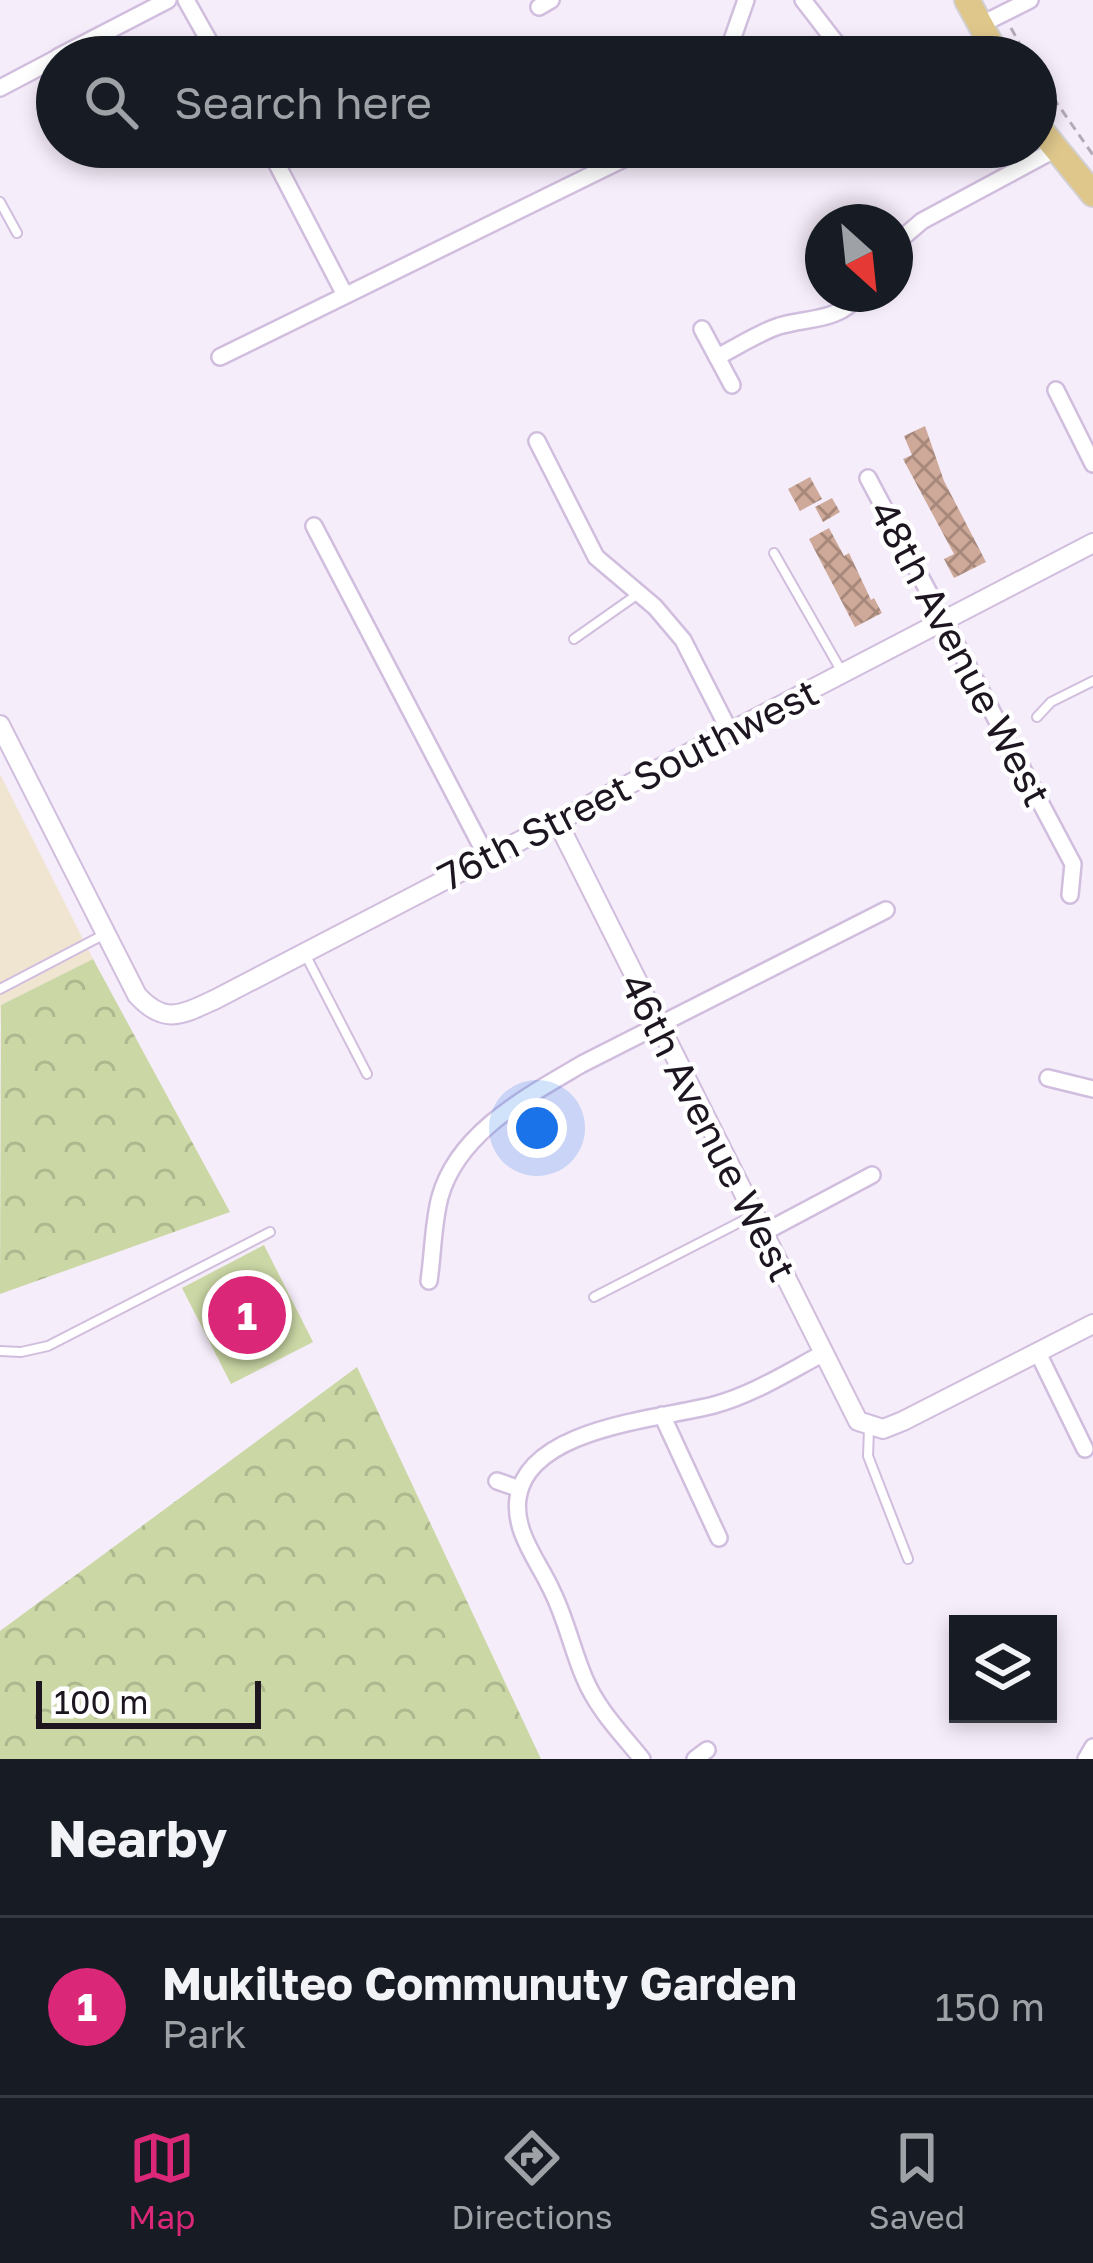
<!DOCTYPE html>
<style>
body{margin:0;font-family:"Golos Text",sans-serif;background:#20242c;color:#f1f3f6}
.controls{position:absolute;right:36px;bottom:36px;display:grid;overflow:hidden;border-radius:0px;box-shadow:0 6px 18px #0003}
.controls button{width:108px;height:108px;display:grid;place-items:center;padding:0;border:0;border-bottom:3px solid #363941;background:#171b24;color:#f1f3f6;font:60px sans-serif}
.compass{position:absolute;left:805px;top:204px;width:108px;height:108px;border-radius:50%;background:#171b24;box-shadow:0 6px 18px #0003;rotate:153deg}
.scale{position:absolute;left:36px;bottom:30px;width:225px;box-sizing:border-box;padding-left:12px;border:6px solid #1d1621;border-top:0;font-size:33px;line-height:42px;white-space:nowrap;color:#1d1621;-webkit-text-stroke:9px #fff;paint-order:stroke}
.you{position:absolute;left:537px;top:1128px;width:42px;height:42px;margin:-30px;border:9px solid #fff;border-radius:50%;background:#1a73e8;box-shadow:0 0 0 18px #1a73e833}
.badge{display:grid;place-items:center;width:78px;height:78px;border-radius:50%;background:#db2777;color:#fff;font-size:39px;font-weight:700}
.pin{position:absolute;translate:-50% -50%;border:6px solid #fff;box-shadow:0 3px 12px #0006}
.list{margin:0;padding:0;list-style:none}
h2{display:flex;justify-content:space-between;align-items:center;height:156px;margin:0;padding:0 48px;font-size:51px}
h2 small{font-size:39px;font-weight:400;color:#9ea1a6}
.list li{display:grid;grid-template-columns:78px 1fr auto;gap:36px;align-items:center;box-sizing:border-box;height:180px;padding:0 48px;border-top:3px solid #363941}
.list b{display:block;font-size:45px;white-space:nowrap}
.list p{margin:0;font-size:39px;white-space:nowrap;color:#9ea1a6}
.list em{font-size:39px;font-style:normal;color:#9ea1a6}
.icon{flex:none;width:66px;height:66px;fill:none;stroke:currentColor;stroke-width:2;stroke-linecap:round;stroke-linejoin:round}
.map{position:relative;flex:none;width:1093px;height:1759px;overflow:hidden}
.search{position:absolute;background:#171b24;box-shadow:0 6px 18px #0003;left:36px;right:36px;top:36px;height:132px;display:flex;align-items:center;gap:30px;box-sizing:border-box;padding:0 42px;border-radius:66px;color:#9ea1a6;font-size:45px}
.sheet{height:336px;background:#171b24}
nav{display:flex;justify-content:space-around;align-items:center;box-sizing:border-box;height:168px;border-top:3px solid #363941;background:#171b24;font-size:33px;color:#9ea1a6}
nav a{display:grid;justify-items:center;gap:6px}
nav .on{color:#db2777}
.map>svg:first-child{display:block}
.industrial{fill:#f0e5d0}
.green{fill:#cbd7a5}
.forest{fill:url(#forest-crowns)}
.building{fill:url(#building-cross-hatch)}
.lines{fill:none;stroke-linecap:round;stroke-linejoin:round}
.service-casing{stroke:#d1bede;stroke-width:12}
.minor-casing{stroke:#d1bede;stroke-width:20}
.tertiary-casing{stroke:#d1bede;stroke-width:22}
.primary-casing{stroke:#d2d0d3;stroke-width:28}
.path{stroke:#b3abb8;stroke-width:3;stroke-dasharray:9 6;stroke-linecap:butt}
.service{stroke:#fff;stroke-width:8}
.minor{stroke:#fff;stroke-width:15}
.tertiary{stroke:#fff;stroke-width:18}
.primary{stroke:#dfc78c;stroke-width:24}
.labels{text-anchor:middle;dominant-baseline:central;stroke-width:9;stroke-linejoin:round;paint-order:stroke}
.street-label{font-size:39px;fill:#1d1621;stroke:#fff}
</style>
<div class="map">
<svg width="1093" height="1759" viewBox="0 0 1093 1759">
<defs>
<pattern id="forest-crowns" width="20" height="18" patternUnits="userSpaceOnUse" patternTransform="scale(3)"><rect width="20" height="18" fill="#cbd7a5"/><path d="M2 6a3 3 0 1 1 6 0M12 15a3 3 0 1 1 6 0" fill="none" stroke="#aeb88e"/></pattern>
<pattern id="building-cross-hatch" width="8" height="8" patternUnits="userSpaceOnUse" patternTransform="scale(3)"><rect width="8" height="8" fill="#cea999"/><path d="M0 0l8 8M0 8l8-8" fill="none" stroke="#a7897c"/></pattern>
</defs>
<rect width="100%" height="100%" fill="#f5edfa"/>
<path class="industrial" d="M0,774L93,959L1,1005L0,1025Z"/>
<path class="green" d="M264,1245L313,1342L231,1384L182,1288Z"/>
<g class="forest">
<path d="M93,959L230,1212L0,1294L1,1005Z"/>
<path d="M357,1367L541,1759H0V1631Z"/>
</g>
<g class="building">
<path d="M925,426L944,481L986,562L954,578L944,559L954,554L903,459L912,455L904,436Z"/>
<path d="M810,477L822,499L800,511L788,489Z"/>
<path d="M832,498L840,512L823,522L815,507Z"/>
<path d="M829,528L844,556L849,553L871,600L874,598L882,613L855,627L809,539Z"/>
</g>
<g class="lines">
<defs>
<g id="service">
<path d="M0,202L17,233"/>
<path d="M774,553L842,672"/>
<path d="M574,639L638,594"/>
<path d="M1037,717L1051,702L1093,681"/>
<path d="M305,954L367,1074"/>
<path d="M0,989L105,934"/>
<path d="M594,1297L752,1216"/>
<path d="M0,1351L21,1352L48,1346L270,1232"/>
<path d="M869,1429L868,1456L908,1559"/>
</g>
<g id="minor">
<path d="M186,0L218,57"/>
<path d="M803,0L847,57"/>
<path d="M539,7L551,0"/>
<path d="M980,25L1030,0"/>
<path d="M58,57L168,0"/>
<path d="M726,57L746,0"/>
<path d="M0,88L57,58"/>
<path d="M268,147L345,295"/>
<path d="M895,244L922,221L1056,149"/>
<path d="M702,329L732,385"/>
<path d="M220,357L648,147"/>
<path d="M717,357C737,347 758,333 779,326C810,317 838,322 860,294"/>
<path d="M1056,390L1093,464"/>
<path d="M537,441L596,557L655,607L683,640L730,732"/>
<path d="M868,478L1073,864L1070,895"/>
<path d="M314,526L487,857"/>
<path d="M1048,1078L1093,1089"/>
<path d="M763,1233L872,1175"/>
<path d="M429,1281C433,1254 433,1223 440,1197C458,1132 528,1096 582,1064L886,910"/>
<path d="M1038,1353L1085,1449"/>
<path d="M662,1415L719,1538"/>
<path d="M497,1481L520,1489"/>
<path d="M642,1759C621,1733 597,1709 584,1677C572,1649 566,1619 552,1591C539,1562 513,1532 518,1498C528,1427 661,1419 714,1405C752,1395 788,1372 822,1354"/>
<path d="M695,1759L707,1750"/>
<path d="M1086,1759L1093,1747"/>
</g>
<g id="tertiary">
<path d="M0,725L137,995C165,1026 183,1014 216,999L1093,543"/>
<path d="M557,821L858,1421L883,1429L903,1421L1093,1324"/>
</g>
<g id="primary">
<path d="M967,0L998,57"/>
<path d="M1036,124L1093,194"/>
</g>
</defs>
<use href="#service" class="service-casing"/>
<use href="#minor" class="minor-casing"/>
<use href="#tertiary" class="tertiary-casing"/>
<use href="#primary" class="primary-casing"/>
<g class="path">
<path d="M1011,28L1027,57"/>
<path d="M1036,73L1093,155"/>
</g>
<use href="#service" class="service"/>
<use href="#minor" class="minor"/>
<use href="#tertiary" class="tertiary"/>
<use href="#primary" class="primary"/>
</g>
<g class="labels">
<g class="street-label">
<text transform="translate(961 653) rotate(62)">48th Avenue West</text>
<text transform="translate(628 784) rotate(-27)">76th Street Southwest</text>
<text transform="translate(709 1127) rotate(63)">46th Avenue West</text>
</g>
</g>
</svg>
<div class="controls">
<button><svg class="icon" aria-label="layers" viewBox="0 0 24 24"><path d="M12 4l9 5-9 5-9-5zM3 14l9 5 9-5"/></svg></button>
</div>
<svg class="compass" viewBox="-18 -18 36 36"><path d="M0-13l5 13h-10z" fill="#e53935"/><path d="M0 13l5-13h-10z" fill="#9ea1a6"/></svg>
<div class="scale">100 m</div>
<div class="you"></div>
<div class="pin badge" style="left:247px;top:1315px">1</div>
<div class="search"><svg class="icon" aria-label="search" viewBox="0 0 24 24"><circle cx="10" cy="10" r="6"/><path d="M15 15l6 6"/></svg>Search here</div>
</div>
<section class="sheet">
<h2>Nearby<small></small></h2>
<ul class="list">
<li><span class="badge">1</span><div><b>Mukilteo Communuty Garden</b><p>Park</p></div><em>150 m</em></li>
</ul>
</section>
<nav>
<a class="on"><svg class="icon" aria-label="map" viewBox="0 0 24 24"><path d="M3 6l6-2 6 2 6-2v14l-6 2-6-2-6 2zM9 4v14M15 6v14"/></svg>Map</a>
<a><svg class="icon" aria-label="directions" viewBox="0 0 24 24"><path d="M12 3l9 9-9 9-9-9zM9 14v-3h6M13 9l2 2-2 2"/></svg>Directions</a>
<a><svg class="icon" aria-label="saved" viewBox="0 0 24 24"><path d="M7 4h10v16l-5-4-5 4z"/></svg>Saved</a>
</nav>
